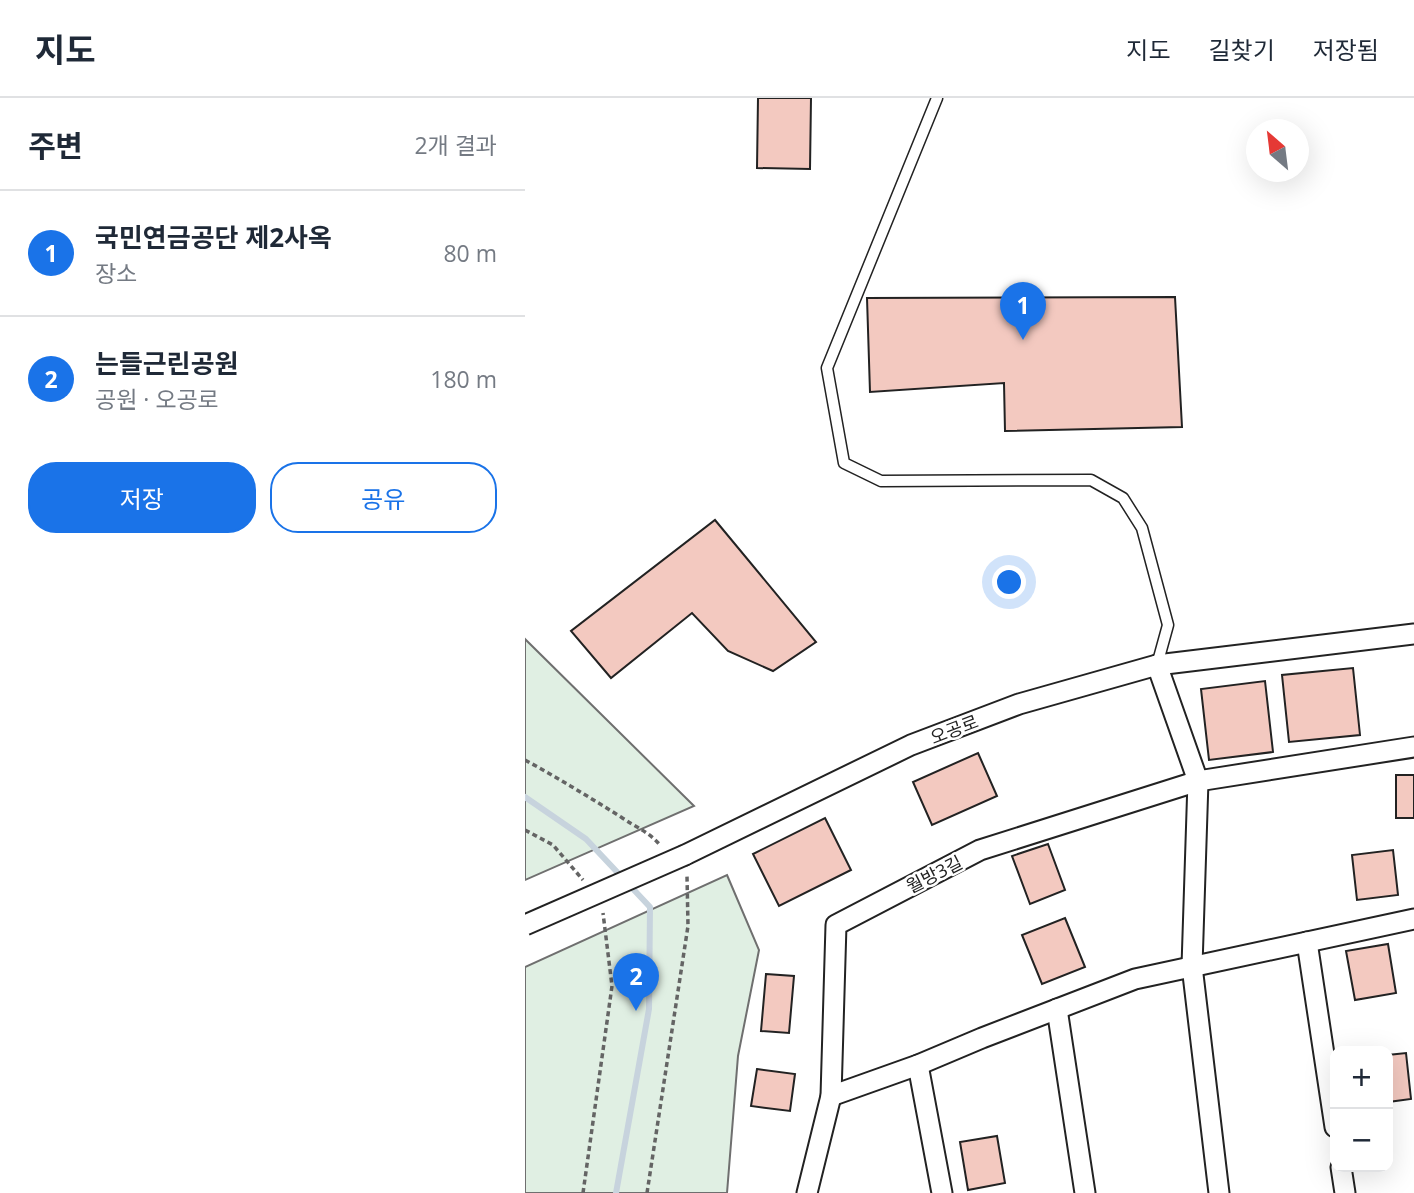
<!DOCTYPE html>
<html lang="ko">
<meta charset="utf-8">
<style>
body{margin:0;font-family:"Open Sans","Noto Sans KR",sans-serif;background:#f2f2f3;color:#1f2937}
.controls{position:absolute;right:21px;bottom:21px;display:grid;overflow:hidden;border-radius:14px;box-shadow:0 7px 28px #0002}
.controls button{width:63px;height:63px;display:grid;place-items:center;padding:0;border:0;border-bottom:2px solid #e0e1e3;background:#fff;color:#1f2937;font:35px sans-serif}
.compass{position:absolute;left:721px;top:21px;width:63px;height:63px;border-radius:50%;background:#fff;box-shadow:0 7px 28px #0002;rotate:332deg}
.you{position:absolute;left:485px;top:485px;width:24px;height:24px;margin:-18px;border:5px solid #fff;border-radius:50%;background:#1a73e8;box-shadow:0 0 0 10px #1a73e833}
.badge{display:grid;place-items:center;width:46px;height:46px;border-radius:50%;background:#1a73e8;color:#fff;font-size:23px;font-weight:700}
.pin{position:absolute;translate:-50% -58px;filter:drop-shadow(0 2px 4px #0008)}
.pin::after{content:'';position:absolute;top:37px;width:24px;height:21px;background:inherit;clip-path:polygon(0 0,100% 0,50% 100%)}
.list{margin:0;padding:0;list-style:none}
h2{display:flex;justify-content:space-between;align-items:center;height:91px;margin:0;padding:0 28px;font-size:30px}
h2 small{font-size:23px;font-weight:400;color:#747a83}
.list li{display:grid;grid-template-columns:46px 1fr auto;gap:21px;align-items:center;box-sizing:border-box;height:126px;padding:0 28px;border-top:2px solid #e0e1e3}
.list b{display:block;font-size:26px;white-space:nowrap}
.list p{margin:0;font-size:23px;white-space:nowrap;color:#747a83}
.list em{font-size:23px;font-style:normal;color:#747a83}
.actions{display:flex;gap:14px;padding:21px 28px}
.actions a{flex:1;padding:16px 0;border:2px solid #1a73e8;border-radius:28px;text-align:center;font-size:24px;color:#1a73e8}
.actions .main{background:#1a73e8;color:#fff}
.map{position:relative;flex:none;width:889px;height:1095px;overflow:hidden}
header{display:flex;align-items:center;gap:42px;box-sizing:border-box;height:98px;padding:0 35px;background:#fff;border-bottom:2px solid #e0e1e3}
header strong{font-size:33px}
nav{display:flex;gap:38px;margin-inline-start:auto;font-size:24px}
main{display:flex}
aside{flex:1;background:#fff}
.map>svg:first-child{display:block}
.green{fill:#e0efe3;stroke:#6f6f6f;stroke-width:2}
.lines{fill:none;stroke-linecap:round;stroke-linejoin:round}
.stream{stroke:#c7d3dd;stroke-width:6}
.building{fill:#f3c9c0;stroke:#222;stroke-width:2}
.lane-casing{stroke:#222;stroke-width:13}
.street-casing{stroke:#222;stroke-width:23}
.path{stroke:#646464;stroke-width:3.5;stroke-dasharray:5 3.5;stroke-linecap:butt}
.lane{stroke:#fff;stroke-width:10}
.street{stroke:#fff;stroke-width:19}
.street-bridge-casing{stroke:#222;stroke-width:23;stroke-linecap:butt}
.street-bridge{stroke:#fff;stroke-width:19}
.labels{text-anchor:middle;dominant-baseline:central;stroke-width:5;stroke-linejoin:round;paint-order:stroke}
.street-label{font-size:18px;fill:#222;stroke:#fff}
</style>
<header>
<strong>지도</strong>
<nav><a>지도</a><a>길찾기</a><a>저장됨</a></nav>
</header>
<main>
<aside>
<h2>주변<small>2개 결과</small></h2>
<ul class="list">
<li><span class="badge">1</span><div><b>국민연금공단 제2사옥</b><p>장소</p></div><em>80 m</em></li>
<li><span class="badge">2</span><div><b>는들근린공원</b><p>공원 · 오공로</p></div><em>180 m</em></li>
</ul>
<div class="actions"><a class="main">저장</a><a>공유</a></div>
</aside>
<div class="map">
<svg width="889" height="1095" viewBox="0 0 889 1095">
<rect width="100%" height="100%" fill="#fff"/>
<g class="green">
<path d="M0,541L169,708L0,782Z"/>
<path d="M202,777L234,852L213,958L202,1095H0V869Z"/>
</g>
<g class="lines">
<path class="stream" d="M0,699L61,741L125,809L124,911L91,1095"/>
</g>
<g class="building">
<path d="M233,0H286L285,71L232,70Z"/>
<path d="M650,199L657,329L480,333L479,285L345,294L342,200Z"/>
<path d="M190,422L291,544L248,573L203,553L167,515L86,580L46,533Z"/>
<path d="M828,570L835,637L764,644L757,577Z"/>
<path d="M740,583L748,654L684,662L676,591Z"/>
<path d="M453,655L472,698L407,727L388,684Z"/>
<rect x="871" y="677" width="18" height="43"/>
<path d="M300,720L326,772L254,808L228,756Z"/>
<path d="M523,746L540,792L505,806L487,758Z"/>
<path d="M868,752L873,797L832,802L827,757Z"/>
<path d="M540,820L560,869L517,886L497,837Z"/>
<path d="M863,846L871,895L830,902L821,853Z"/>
<path d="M241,876L269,878L264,935L236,933Z"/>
<path d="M881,955L886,1001L863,1004V957Z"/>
<path d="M232,971L270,976L265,1013L226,1008Z"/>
<path d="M472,1038L480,1085L443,1092L435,1044Z"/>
</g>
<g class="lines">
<defs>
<path id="lane" d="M412,0L302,270L319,365L356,383L566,382L598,400L617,430L643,527L632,567"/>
<g id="street">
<path d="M632,567L673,683L667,868L694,1095"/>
<path d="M160,757L386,647L494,606L632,567L889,536"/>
<path d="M782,844L810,1029"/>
<path d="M532,911L560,1095"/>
<path d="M393,967L417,1095"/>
<path d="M306,998L393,967L457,940L610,881L889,821"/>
<path d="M816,1069L820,1095"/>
<path d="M282,1095L306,998L311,827L455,752L673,683L889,649"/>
</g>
</defs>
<use href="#lane" class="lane-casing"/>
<use href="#street" class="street-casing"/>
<g class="path">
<path d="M0,662C33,680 64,699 96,719C112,730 123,733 136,748"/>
<path d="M0,732L28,747L58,782"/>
<path d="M58,1095L87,888L78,815"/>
<path d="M122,1095L163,828L162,778"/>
</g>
<use href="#lane" class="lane"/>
<use href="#street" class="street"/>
<defs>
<path id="street-bridge" d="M0,827L160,757"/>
</defs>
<use href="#street-bridge" class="street-bridge-casing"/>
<use href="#street-bridge" class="street-bridge"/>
</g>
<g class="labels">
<g class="street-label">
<text transform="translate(429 631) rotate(-21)">오공로</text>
<text transform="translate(409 776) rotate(-27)">월방3길</text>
</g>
</g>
</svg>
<div class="controls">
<button>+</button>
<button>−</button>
</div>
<svg class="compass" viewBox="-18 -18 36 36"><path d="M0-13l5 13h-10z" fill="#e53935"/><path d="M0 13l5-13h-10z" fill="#747a83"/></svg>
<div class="you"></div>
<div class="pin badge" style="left:498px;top:242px">1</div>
<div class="pin badge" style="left:111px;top:913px">2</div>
</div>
</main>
